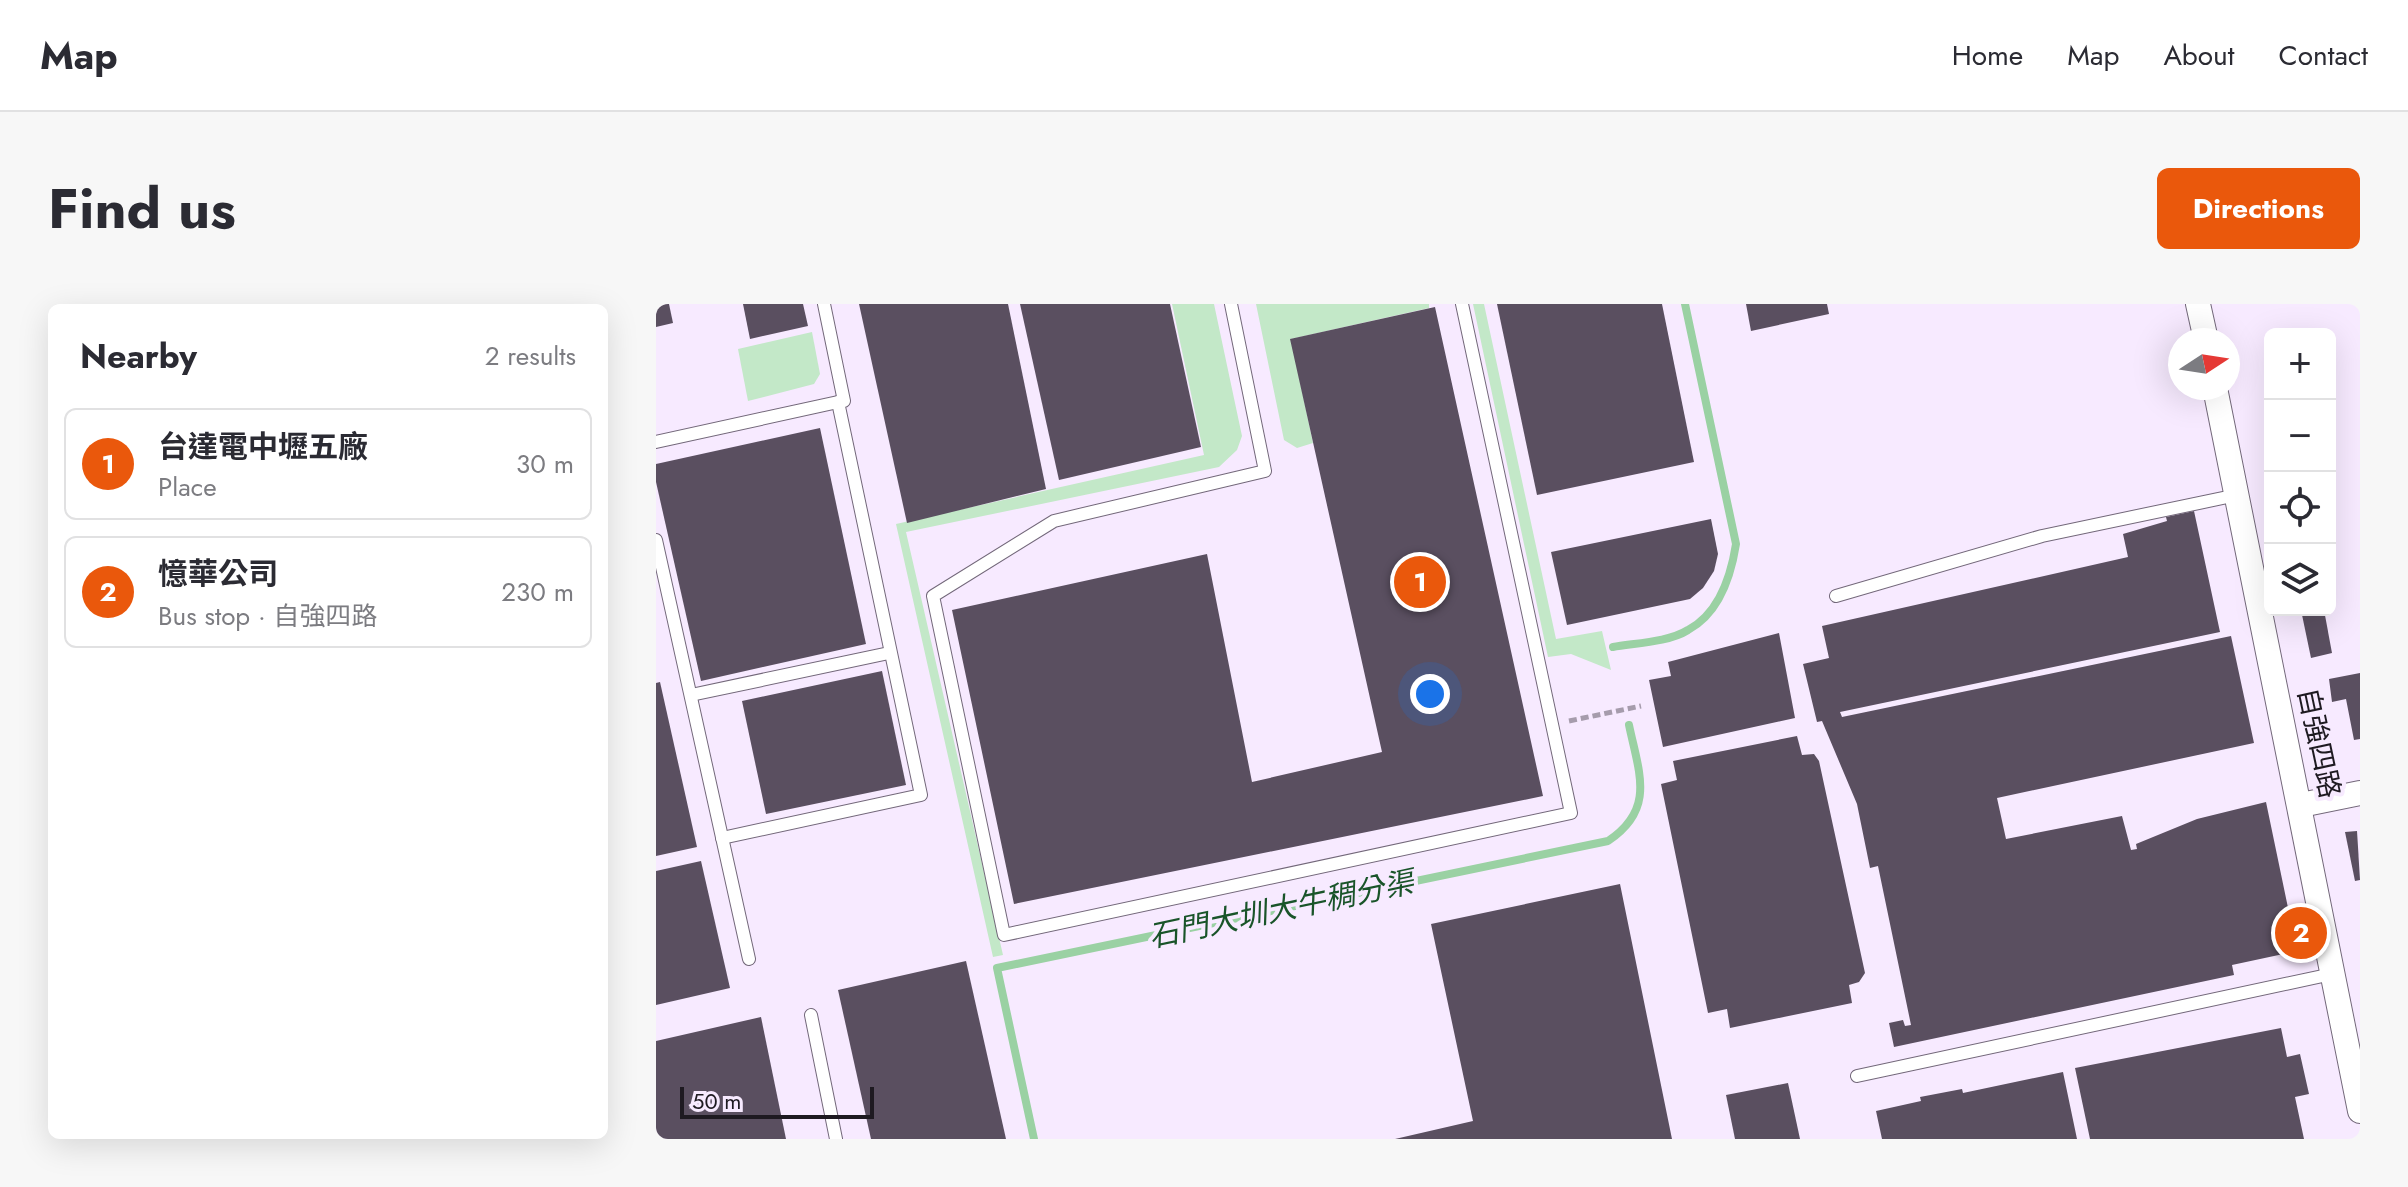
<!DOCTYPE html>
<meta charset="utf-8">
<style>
body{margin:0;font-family:Jost,"Noto Sans TC",sans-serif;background:#f7f7f7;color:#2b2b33}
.controls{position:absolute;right:24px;top:24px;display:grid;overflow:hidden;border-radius:12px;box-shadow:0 8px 32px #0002}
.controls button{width:72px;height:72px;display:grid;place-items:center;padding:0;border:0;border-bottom:2px solid #e1e1e2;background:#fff;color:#2b2b33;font:40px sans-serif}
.compass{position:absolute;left:1512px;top:24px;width:72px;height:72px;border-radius:50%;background:#fff;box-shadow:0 8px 32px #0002;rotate:78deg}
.scale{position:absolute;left:24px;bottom:20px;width:194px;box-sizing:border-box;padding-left:8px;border:4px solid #1e1a21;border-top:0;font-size:22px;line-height:28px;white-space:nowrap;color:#1e1a21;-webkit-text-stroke:6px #f7eaff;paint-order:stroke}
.you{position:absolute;left:774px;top:390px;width:28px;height:28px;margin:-20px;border:6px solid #fff;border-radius:50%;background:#1a73e8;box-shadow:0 0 0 12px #1a73e833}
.badge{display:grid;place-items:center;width:52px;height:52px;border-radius:50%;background:#ea580c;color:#fff;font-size:26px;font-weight:700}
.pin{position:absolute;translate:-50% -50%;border:4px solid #fff;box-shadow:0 2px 8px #0006}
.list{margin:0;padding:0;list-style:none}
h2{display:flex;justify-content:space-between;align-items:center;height:104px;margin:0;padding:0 32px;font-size:34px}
h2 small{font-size:26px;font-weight:400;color:#7c7c81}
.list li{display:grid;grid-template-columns:52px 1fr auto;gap:24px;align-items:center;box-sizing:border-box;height:112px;margin:0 16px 16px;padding:0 16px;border:2px solid #e1e1e2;border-radius:12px}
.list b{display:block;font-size:30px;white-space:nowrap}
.list p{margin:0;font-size:26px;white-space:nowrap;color:#7c7c81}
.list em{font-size:26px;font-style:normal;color:#7c7c81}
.icon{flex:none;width:44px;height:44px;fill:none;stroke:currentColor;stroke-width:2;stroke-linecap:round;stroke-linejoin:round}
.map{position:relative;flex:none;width:1704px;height:835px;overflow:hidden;border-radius:12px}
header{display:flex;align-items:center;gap:48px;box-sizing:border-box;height:112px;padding:0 40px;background:#fff;border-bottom:2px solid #e1e1e2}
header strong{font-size:38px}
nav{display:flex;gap:44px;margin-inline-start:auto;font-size:28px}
.intro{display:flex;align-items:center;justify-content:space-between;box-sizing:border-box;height:192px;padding:0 48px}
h1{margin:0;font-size:56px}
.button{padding:20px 36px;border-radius:12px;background:#ea580c;color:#fff;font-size:28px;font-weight:700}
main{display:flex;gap:48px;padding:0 48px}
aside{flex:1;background:#fff;border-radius:12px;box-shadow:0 8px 32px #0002}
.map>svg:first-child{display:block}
.green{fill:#c3e8c8}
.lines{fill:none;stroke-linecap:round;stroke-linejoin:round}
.stream{stroke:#9ad1a3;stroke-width:8}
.building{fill:#5a4f60}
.service-casing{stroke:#73687a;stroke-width:14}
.minor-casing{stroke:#73687a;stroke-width:26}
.path{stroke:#a69cac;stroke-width:5;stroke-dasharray:8 4;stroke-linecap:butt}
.service{stroke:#fff;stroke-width:12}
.minor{stroke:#fff;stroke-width:24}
.labels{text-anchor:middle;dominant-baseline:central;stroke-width:8;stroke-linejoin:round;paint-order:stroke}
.street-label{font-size:28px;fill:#1e1a21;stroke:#f7eaff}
.water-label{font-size:30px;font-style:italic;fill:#195429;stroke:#f7eaff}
</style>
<header>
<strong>Map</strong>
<nav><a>Home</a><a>Map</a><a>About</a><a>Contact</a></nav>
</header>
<div class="intro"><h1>Find us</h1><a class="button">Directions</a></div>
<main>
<aside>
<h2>Nearby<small>2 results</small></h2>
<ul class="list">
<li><span class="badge">1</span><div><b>台達電中壢五廠</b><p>Place</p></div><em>30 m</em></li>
<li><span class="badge">2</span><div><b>憶華公司</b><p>Bus stop · 自強四路</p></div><em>230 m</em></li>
</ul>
</aside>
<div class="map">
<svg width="1704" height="835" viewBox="0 0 1704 835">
<rect width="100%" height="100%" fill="#f7eaff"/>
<g class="green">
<path d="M516,0H558L586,132L581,146L563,163L250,228L347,651L337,653L240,220L548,151Z"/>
<path d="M600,0H773V4L635,35L657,139L641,144L628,136Z"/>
<path d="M817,0H828L900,335L946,327L955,366L915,350L892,353Z"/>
<path d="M156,28L164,70L158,80L92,97L82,45Z"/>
</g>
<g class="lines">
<g class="stream">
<path d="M957,343C980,339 1013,338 1032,326C1064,309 1075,272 1080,240L1029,0"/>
<path d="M378,835L341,664L952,537C1000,505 983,469 973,421"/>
</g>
</g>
<g class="building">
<path d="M0,0H13L17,19L0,23Z"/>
<path d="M87,0H147L152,22L94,35Z"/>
<path d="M203,0H352L390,185L251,219Z"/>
<path d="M364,0H514L545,143L403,176Z"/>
<path d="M841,0H1006L1038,158L881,191Z"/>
<path d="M1090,0H1171L1173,10L1095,27Z"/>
<path d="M779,3L887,492L358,600L296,306L551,250L596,478L726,448L634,35Z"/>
<path d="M164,124L210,340L45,377L0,178V160Z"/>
<path d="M1538,207L1564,328L1184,408L1186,413L1575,332L1598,439L1341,494L1350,535L1466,512L1475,546L1481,545L1480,540L1541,515L1610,498L1641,647L1576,661L1578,671L1238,743L1233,719L1247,716L1249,722L1255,721L1222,562L1214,564L1201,500L1166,417L1161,418L1147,360L1173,354L1166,322L1472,253L1467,230L1511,217L1510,213Z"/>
<path d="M1055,215L1062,250L1058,267L1047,284L1034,295L911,321L895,248Z"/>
<path d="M1645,306H1668L1676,349L1655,354Z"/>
<path d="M1123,329L1139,414L1007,443L993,376L1015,372L1012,358Z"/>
<path d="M226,367L250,481L110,510L86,397Z"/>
<path d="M1704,369V435L1698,436L1690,395L1676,398L1673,375Z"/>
<path d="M4,378L41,543L0,552V379Z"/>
<path d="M1141,432L1146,451L1158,450L1163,457L1209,669L1203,678L1193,681L1196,699L1074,724L1071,705L1052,709L1005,480L1021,476L1017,457Z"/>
<path d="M1701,527L1704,576L1699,577L1689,528Z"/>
<path d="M45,557L74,684L0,701V567Z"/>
<path d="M964,580L1016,835H739L817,817L775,620Z"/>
<path d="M310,657L350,835H215L182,686Z"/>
<path d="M105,713L130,835H0V737Z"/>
<path d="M1625,724L1631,753L1644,750L1653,790L1639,793L1648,835H1434L1419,764Z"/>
<path d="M1407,768L1421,835H1226L1220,807L1265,797L1264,793L1306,785L1307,789Z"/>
<path d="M1132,779L1144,835H1079L1070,791Z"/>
</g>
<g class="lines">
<defs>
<g id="service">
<path d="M575,0L609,167L398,217L277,292L348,631L915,509L806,0"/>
<path d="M0,138L182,98"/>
<path d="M0,236L93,655"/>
<path d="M1180,292L1386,232L1581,191"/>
<path d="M35,391L233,349"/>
<path d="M66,534L265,491L182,98L188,97L168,0"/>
<path d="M155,711L180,835"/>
<path d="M1201,772L1676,670"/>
</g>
<g id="minor">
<path d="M1542,0L1550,36"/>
<path d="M1559,84L1704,807"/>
<path d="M1645,501L1704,489"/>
</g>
</defs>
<use href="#service" class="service-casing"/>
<use href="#minor" class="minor-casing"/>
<path class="path" d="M913,417L985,402"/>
<use href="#service" class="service"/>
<use href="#minor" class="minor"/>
</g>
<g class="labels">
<g class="street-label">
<text transform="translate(1663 439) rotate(78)">自強四路</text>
</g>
<g class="water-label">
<text transform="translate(625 605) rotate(-12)">石門大圳大牛稠分渠</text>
</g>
</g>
</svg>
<div class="controls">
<button>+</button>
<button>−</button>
<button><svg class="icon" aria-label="locate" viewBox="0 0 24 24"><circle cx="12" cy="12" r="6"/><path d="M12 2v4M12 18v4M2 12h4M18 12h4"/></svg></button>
<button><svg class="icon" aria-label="layers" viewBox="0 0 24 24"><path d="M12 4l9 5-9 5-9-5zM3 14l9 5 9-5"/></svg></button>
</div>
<svg class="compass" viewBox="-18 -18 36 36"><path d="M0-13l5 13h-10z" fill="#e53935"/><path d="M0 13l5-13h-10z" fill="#7c7c81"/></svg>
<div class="scale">50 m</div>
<div class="you"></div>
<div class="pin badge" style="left:764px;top:278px">1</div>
<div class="pin badge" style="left:1645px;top:629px">2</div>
</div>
</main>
